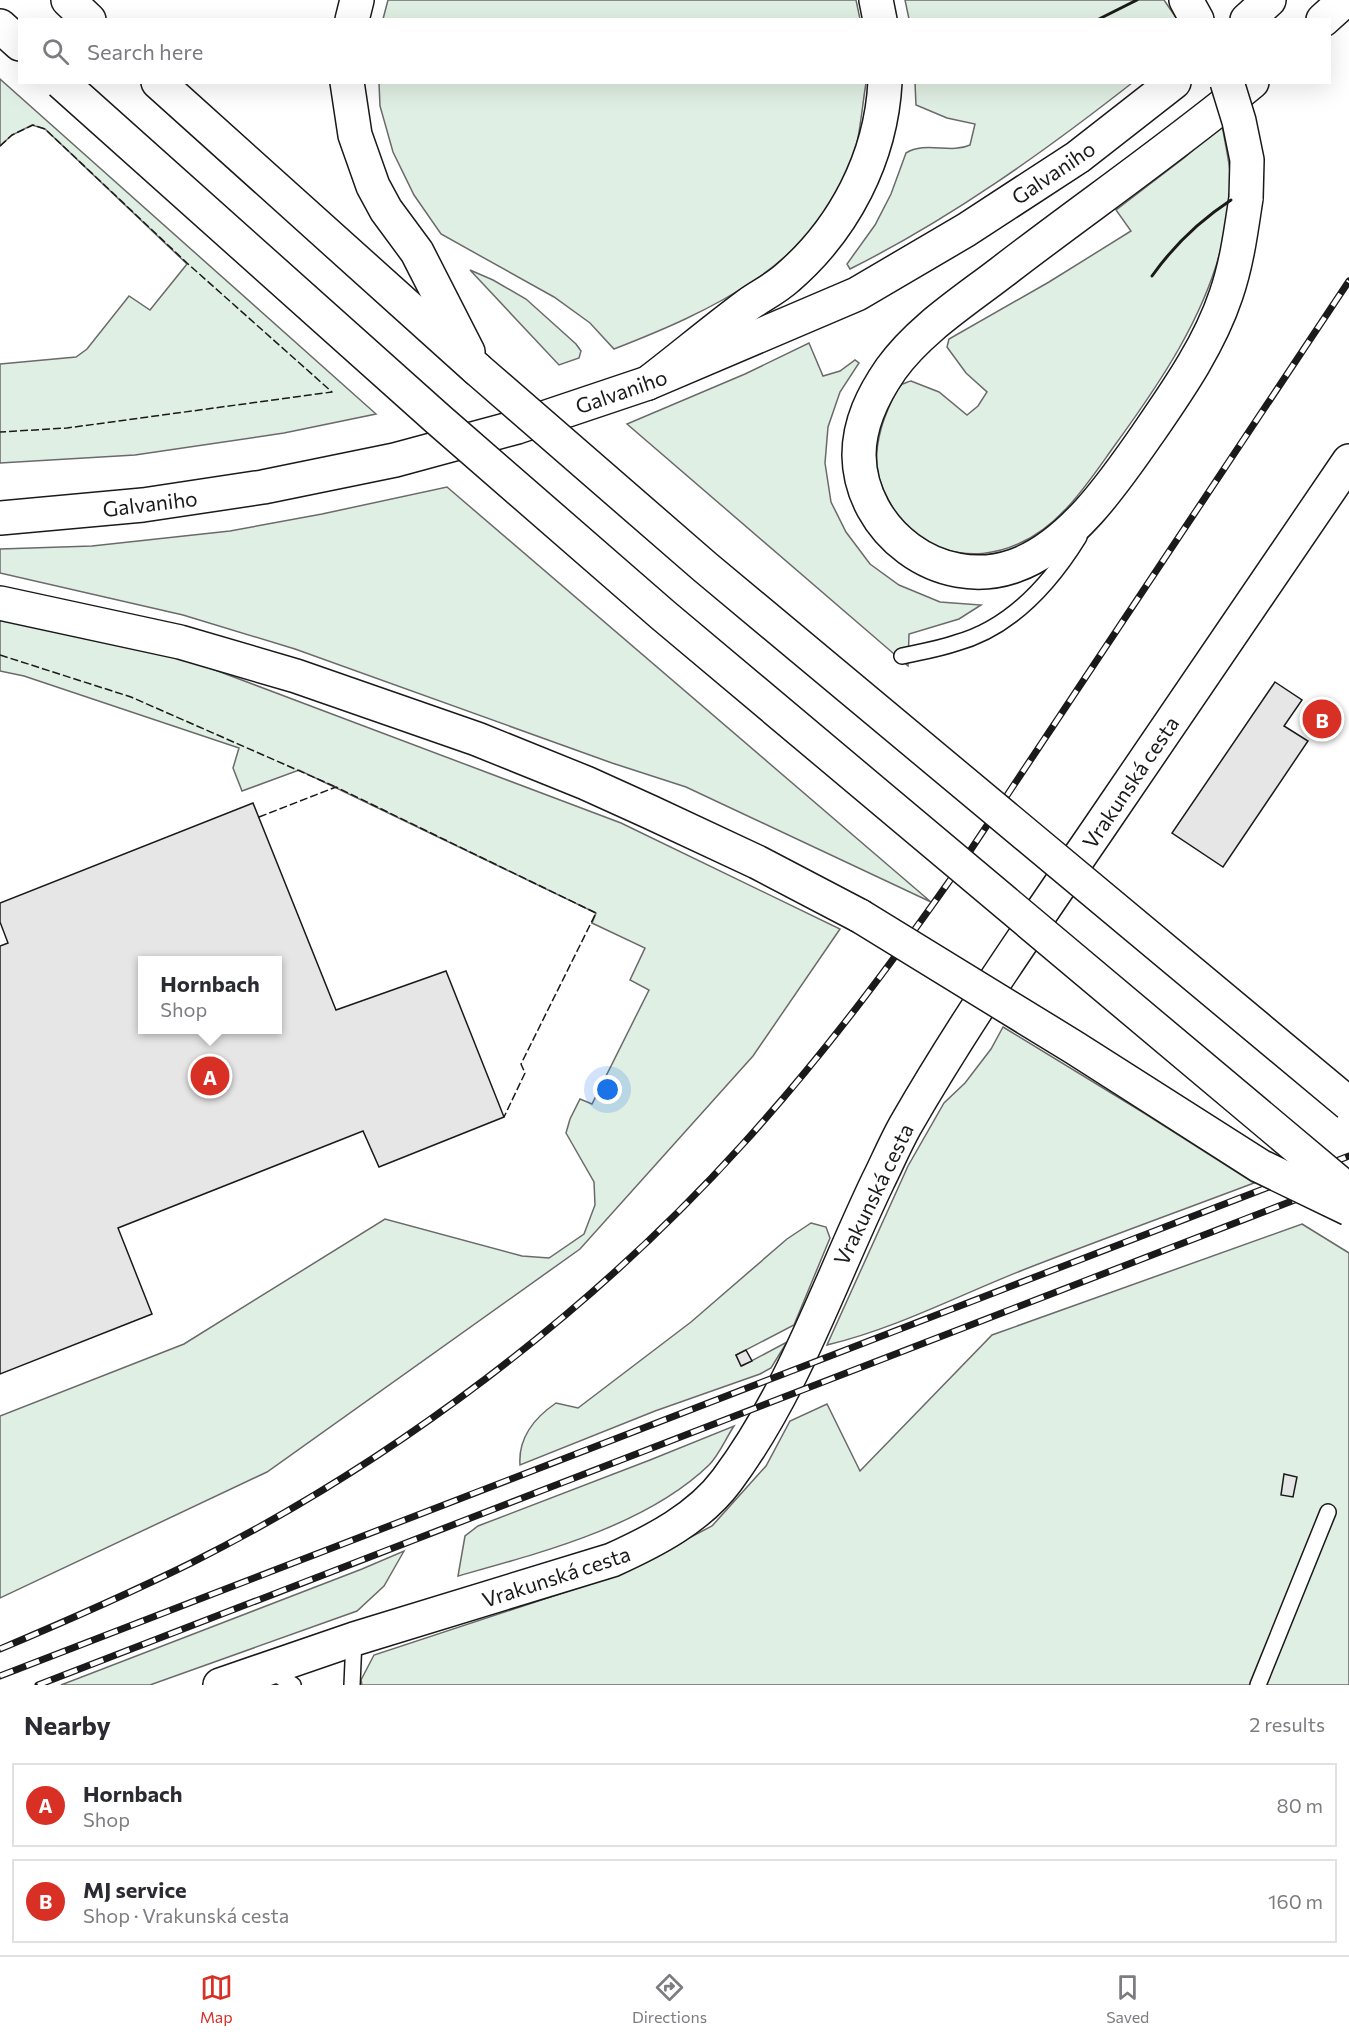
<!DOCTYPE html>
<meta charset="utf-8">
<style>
body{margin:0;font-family:Commissioner,sans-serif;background:#f7f7f7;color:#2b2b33}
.you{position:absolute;left:608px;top:1090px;width:21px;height:21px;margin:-15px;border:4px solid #fff;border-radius:50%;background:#1a73e8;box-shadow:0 0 0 9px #1a73e833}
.badge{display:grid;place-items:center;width:39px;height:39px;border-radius:50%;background:#d93025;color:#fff;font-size:20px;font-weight:700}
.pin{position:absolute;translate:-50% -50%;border:3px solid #fff;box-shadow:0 2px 6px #0006}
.popup{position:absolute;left:138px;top:956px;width:144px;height:78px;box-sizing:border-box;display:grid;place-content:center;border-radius:0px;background:#fff;filter:drop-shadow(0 2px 4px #0005);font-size:20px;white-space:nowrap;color:#7c7c81}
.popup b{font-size:22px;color:#2b2b33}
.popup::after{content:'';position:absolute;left:50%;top:100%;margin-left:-12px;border:12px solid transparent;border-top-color:#fff}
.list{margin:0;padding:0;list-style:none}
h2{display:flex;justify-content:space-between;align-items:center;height:78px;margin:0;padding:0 24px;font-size:26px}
h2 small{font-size:20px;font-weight:400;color:#7c7c81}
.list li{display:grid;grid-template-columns:39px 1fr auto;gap:18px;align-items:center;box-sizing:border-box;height:84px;margin:0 12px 12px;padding:0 12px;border:2px solid #e1e1e2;border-radius:0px}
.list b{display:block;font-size:22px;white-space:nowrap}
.list p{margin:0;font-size:20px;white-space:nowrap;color:#7c7c81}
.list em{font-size:20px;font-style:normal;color:#7c7c81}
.icon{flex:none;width:33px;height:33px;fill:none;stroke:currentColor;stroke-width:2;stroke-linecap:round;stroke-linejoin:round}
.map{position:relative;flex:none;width:1349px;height:1685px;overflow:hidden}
.search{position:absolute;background:#fff;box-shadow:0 6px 24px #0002;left:18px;right:18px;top:18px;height:66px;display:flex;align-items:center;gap:15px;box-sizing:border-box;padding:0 21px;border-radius:0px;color:#7c7c81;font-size:22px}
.sheet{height:270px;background:#fff}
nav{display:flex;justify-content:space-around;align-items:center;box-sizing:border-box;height:84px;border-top:2px solid #e1e1e2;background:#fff;font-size:16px;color:#7c7c81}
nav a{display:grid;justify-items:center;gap:3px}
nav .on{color:#d93025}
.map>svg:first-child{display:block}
.green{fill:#e0efe3;stroke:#6a6a6a;stroke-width:1.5}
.building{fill:#e6e6e6;stroke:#1a1a1a;stroke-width:1.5;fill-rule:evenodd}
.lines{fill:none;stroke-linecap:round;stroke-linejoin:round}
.lane-casing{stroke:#1a1a1a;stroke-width:18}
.secondary-casing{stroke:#1a1a1a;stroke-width:36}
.highway-casing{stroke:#1a1a1a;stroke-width:36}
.lane{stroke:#fff;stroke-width:15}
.secondary{stroke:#fff;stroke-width:33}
.highway{stroke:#fff;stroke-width:33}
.rail-casing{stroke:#1a1a1a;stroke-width:7}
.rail{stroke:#fff;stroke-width:4.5;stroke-dasharray:14;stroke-linecap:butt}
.highway-bridge-casing{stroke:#1a1a1a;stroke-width:36;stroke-linecap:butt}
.highway-bridge{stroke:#fff;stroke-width:33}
.fence{stroke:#1a1a1a;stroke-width:1.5;stroke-dasharray:8 3;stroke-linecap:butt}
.wall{stroke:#1a1a1a;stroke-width:3}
.labels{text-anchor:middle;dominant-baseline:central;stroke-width:4.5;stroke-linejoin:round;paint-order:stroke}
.street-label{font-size:21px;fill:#1a1a1a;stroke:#fff}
</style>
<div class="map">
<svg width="1349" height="1685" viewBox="0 0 1349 1685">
<rect width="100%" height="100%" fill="#fff"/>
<g class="green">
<path d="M388,0H856L860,19H383Z"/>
<path d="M905,0H1164L1177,19H909Z"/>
<path d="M0,79L376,414L284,433L135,455L0,463V364L76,357L87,349L129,296L150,310L187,264L45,129L32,125L12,135L0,146Z"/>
<path d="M379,83H866C862,106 860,138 853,159C817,264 709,312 614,349L590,323L554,297L441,234L414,195L393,152L380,106Z"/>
<path d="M915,83V82L1132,83C1044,152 950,219 850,269L847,264L875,225L891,194L906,153C925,141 951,154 970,145L975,124L947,118L916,105Z"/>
<path d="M1222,125C1226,149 1233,176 1231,201C1230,214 1226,229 1223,241C1205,317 1160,383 1115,445C1089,481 1061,526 1018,544C996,554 970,557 947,550C927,544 908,533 897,515C878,484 871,466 881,429C884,418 894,392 902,384C903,384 910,381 911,381L939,392L967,415L978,406L987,392L966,373L947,347L949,339L1049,282L1131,231L1116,210L1184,158Z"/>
<path d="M470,270L493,280L526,299L576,344L581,351L579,358L559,365Z"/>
<path d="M809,343L823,376L840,371L855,360L859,363L840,392L828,427L825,463L831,502L846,532L870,564L899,585L940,602L981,605L959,619L909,634L908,666L627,424L745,374Z"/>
<path d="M447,487L931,902L686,787L612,763L295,649L183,615L0,573V549L92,546L230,531L322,514Z"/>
<path d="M0,620L194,662L621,823L840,929L753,1056L580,1249L267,1472L0,1598V1416L184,1344L385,1219L522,1256L549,1258L584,1234L595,1205L594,1182L566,1133L570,1119L580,1099L592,1104L649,990L630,980L645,948L592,923L596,913L299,770L242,791L233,768L239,748L24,676L0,671Z"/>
<path d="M1003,1027L1144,1113L1254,1183C1177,1212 1100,1240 1023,1270C957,1296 897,1328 827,1345L908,1166L944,1103L965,1083L991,1049Z"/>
<path d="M811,1223L826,1227L830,1238L794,1325L736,1355L742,1366L787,1342L771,1368L760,1374L655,1411L520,1465C518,1437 534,1418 556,1403L578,1408L691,1322L787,1239Z"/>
<path d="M1302,1224L1349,1253V1685H362L361,1680L374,1655L623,1573L712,1526L766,1466L790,1421L827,1404L860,1471L992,1335Z"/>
<path d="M734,1426C726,1438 719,1455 709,1465C646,1526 540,1553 458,1576L465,1536L478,1526L650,1460Z"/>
<path d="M404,1551L384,1586L357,1611L150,1685H61L362,1569Z"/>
</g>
<g class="building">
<path d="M1275,682L1302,700L1284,726L1308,741L1223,867L1172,833Z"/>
<path d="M253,803L336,1010L446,971L504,1117L379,1167L363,1131L118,1228L152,1314L0,1374V946L8,943L0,922V903ZM142,960H278V1030H142Z"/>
<path d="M746,1350L752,1361L741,1366L736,1355Z"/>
<path d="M1284,1474L1297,1477L1293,1497L1281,1495Z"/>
</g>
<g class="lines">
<defs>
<g id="lane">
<path d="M902,656C920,652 939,649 956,643C1011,628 1050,584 1079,537"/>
<path d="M268,1669L293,1685"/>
<path d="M352,1685L354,1639"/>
<path d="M1258,1685L1328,1512"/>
</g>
<g id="secondary">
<path d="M1247,20L1269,0"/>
<path d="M0,518L143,505L263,487L395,460L517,427L648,383L857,294L966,230L1078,157L1174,82"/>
<path d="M220,1685L354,1639L612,1560C654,1541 699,1518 727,1480C794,1390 830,1281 878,1181C887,1163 895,1144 905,1126C964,1023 1032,926 1099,828C1182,705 1266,583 1349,461"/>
</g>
<g id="highway">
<path d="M68,0L89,20"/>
<path d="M876,0L880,20"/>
<path d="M1186,0L1197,20"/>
<path d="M352,20L357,0"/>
<path d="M1323,20L1345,0"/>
<path d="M0,26L20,44"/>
<path d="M158,82L477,369"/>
<path d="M347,82L355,135L373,186L386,210L417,252L468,352"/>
<path d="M1246,198C1241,231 1237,263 1226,295C1210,343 1180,387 1151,429C1117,478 1072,546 1014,566C939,592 860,531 859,455C859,423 873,395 891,369C919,330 963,302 1002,272C1085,208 1171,149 1252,82"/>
<path d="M648,383C682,357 715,329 749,304C762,295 776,288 787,278C844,229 881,158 885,82"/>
<path d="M0,603L180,642L296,676L477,739L586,783L650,812L757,862L860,916"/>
</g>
</defs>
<use href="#lane" class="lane-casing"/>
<use href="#secondary" class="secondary-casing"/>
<use href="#highway" class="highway-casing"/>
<use href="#lane" class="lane"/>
<use href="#secondary" class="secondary"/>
<use href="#highway" class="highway"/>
<defs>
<g id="rail">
<path d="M0,1649C64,1622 128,1594 191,1563C393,1462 590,1313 742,1145C822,1057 892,963 960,866L1349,281"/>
<path d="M0,1676L1349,1156"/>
<path d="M38,1685L1349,1179"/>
</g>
</defs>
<use href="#rail" class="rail-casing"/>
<use href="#rail" class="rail"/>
<defs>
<g id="highway-bridge">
<path d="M61,82L439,420L663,615L1349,1191"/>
<path d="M1227,82L1239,121L1247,160L1246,198"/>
<path d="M477,369L705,567L1349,1104"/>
<path d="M860,916L1075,1048L1260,1166L1349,1209"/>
</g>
</defs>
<use href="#highway-bridge" class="highway-bridge-casing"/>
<use href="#highway-bridge" class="highway-bridge"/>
<g class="fence">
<path d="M0,146L12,135L33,125L45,129L187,263L332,392L67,428L0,432"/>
<path d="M0,655L131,697L336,787"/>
<path d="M259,817L336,787L596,913L521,1064L525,1073L504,1117"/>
</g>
<g class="wall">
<path d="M1099,19L1137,0"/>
<path d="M1152,276C1174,245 1199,221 1231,200"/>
</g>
</g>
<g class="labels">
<g class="street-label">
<text transform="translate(1053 172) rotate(-34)">Galvaniho</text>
<text transform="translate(621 391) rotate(-19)">Galvaniho</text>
<text transform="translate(150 503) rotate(-7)">Galvaniho</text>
<text transform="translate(1130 782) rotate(-56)">Vrakunská cesta</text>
<text transform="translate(873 1194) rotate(-64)">Vrakunská cesta</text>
<text transform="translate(556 1576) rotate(-18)">Vrakunská cesta</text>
</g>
</g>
</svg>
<div class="you"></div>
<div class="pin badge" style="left:210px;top:1076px">A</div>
<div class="popup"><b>Hornbach</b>Shop</div>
<div class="pin badge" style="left:1322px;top:719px">B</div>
<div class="search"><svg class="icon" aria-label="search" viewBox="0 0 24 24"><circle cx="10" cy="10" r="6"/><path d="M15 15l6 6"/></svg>Search here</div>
</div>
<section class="sheet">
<h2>Nearby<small>2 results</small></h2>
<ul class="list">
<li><span class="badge">A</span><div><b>Hornbach</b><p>Shop</p></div><em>80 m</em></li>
<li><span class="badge">B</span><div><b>MJ service</b><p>Shop · Vrakunská cesta</p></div><em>160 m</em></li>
</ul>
</section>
<nav>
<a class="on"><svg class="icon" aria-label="map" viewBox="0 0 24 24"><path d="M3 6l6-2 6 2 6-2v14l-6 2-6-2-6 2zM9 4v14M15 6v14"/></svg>Map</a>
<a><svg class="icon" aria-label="directions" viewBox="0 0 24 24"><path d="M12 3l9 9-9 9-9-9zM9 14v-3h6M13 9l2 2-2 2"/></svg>Directions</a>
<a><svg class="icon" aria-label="saved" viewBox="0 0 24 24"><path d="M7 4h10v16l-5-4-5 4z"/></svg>Saved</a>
</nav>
